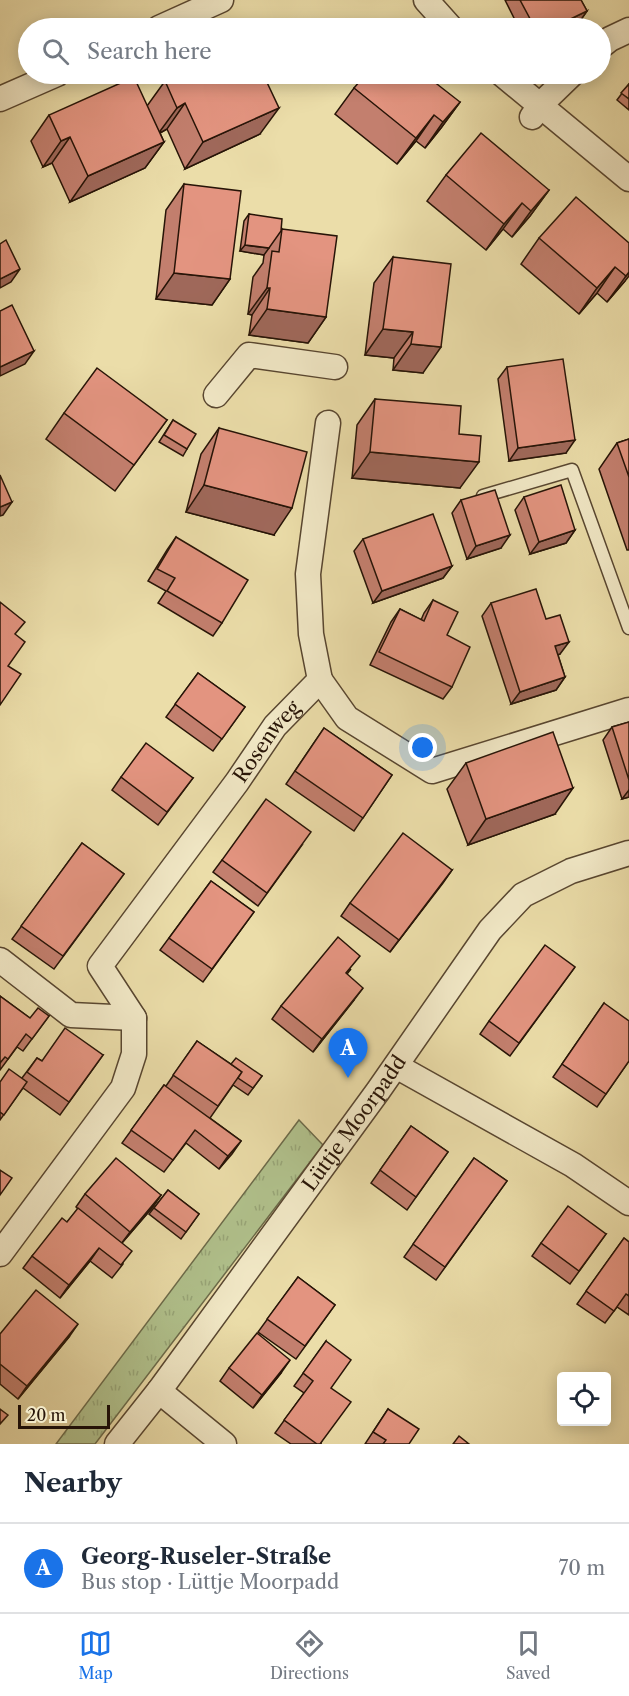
<!DOCTYPE html>
<meta charset="utf-8">
<style>
body{margin:0;font-family:"Libre Caslon Text",serif;background:#f6f6f7;color:#1f2937}
.controls{position:absolute;right:18px;bottom:18px;display:grid;overflow:hidden;border-radius:6px;box-shadow:0 3px 15px #0003}
.controls button{width:54px;height:54px;display:grid;place-items:center;padding:0;border:0;border-bottom:2px solid #e0e1e3;background:#fff;color:#1f2937;font:30px sans-serif}
.scale{position:absolute;left:18px;bottom:15px;width:92px;box-sizing:border-box;padding-left:6px;border:3px solid #271407;border-top:0;font-size:16px;line-height:21px;white-space:nowrap;color:#271407;-webkit-text-stroke:4px #f2e9c7;paint-order:stroke}
.you{position:absolute;left:423px;top:748px;width:21px;height:21px;margin:-15px;border:4px solid #fff;border-radius:50%;background:#1a73e8;box-shadow:0 0 0 9px #1a73e833}
.badge{display:grid;place-items:center;width:39px;height:39px;border-radius:50%;background:#1a73e8;color:#fff;font-size:20px;font-weight:700}
.pin{position:absolute;translate:-50% -50px;filter:drop-shadow(0 2px 3px #0008)}
.pin::after{content:'';position:absolute;top:32px;width:21px;height:18px;background:inherit;clip-path:polygon(0 0,100% 0,50% 100%)}
.list{margin:0;padding:0;list-style:none}
h2{display:flex;justify-content:space-between;align-items:center;height:78px;margin:0;padding:0 24px;font-size:26px}
h2 small{font-size:20px;font-weight:400;color:#747a83}
.list li{display:grid;grid-template-columns:39px 1fr auto;gap:18px;align-items:center;box-sizing:border-box;height:90px;padding:0 24px;border-top:2px solid #e0e1e3}
.list b{display:block;font-size:22px;white-space:nowrap}
.list p{margin:0;font-size:20px;white-space:nowrap;color:#747a83}
.list em{font-size:20px;font-style:normal;color:#747a83}
.icon{flex:none;width:33px;height:33px;fill:none;stroke:currentColor;stroke-width:2;stroke-linecap:round;stroke-linejoin:round}
.map{position:relative;flex:none;width:629px;height:1444px;overflow:hidden}
.search{position:absolute;background:#fff;box-shadow:0 3px 15px #0003;left:18px;right:18px;top:18px;height:66px;display:flex;align-items:center;gap:15px;box-sizing:border-box;padding:0 21px;border-radius:33px;color:#747a83;font-size:22px}
.sheet{height:168px;background:#fff}
nav{display:flex;justify-content:space-around;align-items:center;box-sizing:border-box;height:84px;border-top:2px solid #e0e1e3;background:#fff;font-size:16px;color:#747a83}
nav a{display:grid;justify-items:center;gap:3px}
nav .on{color:#1a73e8}
.map>svg:first-child{display:block}
.grass{fill:url(#grass-tufts);stroke:#6c6b4a;stroke-width:1.5}
.lines{fill:none;stroke-linecap:round;stroke-linejoin:round}
.service-casing{stroke:#584630;stroke-width:15}
.minor-casing{stroke:#584630;stroke-width:27}
.service{stroke:#f2e9c7;stroke-width:12}
.minor{stroke:#f2e9c7;stroke-width:24}
.wall{fill:#c37f6e;stroke:#271407;stroke-width:1.5}
.shaded-wall{fill:#9f685a;stroke:#271407;stroke-width:1.5}
.building{fill:#e39480;stroke:#271407;stroke-width:1.5}
.labels{text-anchor:middle;dominant-baseline:central;stroke-width:5;stroke-linejoin:round;paint-order:stroke}
.street-label{font-size:20px;fill:#271407;stroke:#f2e9c7}
</style>
<div class="map">
<svg width="629" height="1444" viewBox="0 0 629 1444">
<defs>
<pattern id="grass-tufts" width="24" height="20" patternUnits="userSpaceOnUse" patternTransform="scale(1.5)"><rect width="24" height="20" fill="#b1c28d"/><path d="M3 7l-1-3M5 7V3M7 7l1-3M15 17l-1-3M17 17v-4M19 17l1-3" fill="none" stroke="#98a678"/></pattern>
</defs>
<rect width="100%" height="100%" fill="#ebdda9"/>
<filter id="stains"><feTurbulence type="fractalNoise" baseFrequency=".00333" numOctaves="4"/><feColorMatrix values="0 0 0 0 .2 0 0 0 0 .09 0 0 0 0 .02 0 0 0 .5 -.17"/></filter>
<radialGradient id="worn" r=".72"><stop offset=".6" stop-color="#630" stop-opacity="0"/><stop offset="1" stop-color="#630" stop-opacity=".3"/></radialGradient>
<path class="grass" d="M299,1120L323,1145L95,1444H56Z"/>
<g class="lines">
<defs>
<path id="service" d="M483,496L572,470L629,628"/>
<g id="minor">
<path d="M426,0L451,28"/>
<path d="M159,28L221,0"/>
<path d="M600,47L610,39L629,30"/>
<path d="M502,74L629,179"/>
<path d="M0,99L57,74"/>
<path d="M532,117L541,104L572,74"/>
<path d="M216,395L249,355L335,367"/>
<path d="M320,680L347,718L432,771L629,710"/>
<path d="M0,960L71,1015L134,1018"/>
<path d="M396,1066L573,1165L629,1203"/>
<path id="s1" d="M0,1254L123,1088L134,1054V1018L100,966L237,782L275,726L320,680L311,634L308,574L328,423"/>
<path d="M159,1391L224,1444"/>
<path id="s2" d="M117,1444L159,1391L378,1091L490,930L523,895L571,871L629,853"/>
</g>
</defs>
<use href="#service" class="service-casing"/>
<use href="#minor" class="minor-casing"/>
<use href="#service" class="service"/>
<use href="#minor" class="minor"/>
</g>
<g class="wall">
<path d="M505,0H581L587,11L578,24L568,28H519Z"/>
<path d="M165,81L260,134L185,169L167,129L160,133L164,142L145,168L70,202L52,163L43,167L31,141L49,115L147,106Z"/>
<path d="M629,84V110L617,100Z"/>
<path d="M354,88L460,102L441,128L425,148L416,141L397,164L335,114Z"/>
<path d="M446,175L549,190L530,216L512,237L503,229L486,250L427,201Z"/>
<path d="M184,184L230,279L212,305L156,299L166,210Z"/>
<path d="M249,214L281,231L282,229L326,317L308,343L249,335L252,315L248,314L253,277L263,263L264,255L240,251L244,221Z"/>
<path d="M539,238L629,243L625,281L607,302L597,293L579,314L521,264Z"/>
<path d="M393,257L423,373L393,370L394,358L365,355L374,283Z"/>
<path d="M507,367L566,453L509,461L498,379Z"/>
<path d="M375,399L459,434L460,488L352,478L357,425Z"/>
<path d="M64,413L167,420L115,491L46,439Z"/>
<path d="M173,420L187,449L183,456L159,442Z"/>
<path d="M219,428L274,535L186,512L201,454Z"/>
<path d="M629,439V550H627L599,469L617,443Z"/>
<path d="M524,497L575,530L566,543L530,554L515,510Z"/>
<path d="M461,500L501,548L467,559L452,513Z"/>
<path d="M176,537L222,623L213,636L158,603L166,591L148,581L167,550Z"/>
<path d="M363,539L452,566L443,578L373,603L354,551Z"/>
<path d="M433,600L447,635L452,687L443,699L370,665L391,622L400,609L421,620L424,613Z"/>
<path d="M491,603L546,619L560,654L558,655L565,677L556,690L511,704L482,616Z"/>
<path d="M198,673L245,707L213,751L166,717Z"/>
<path d="M629,722V797L622,799L603,740L612,727Z"/>
<path d="M324,728L392,775L354,831L286,784Z"/>
<path d="M466,763L555,814L468,845L447,789Z"/>
<path d="M121,777L193,778L158,825L112,790Z"/>
<path d="M82,843L124,874L54,969L12,939Z"/>
<path d="M302,845L258,906L213,872L222,860Z"/>
<path d="M452,870L390,952L341,916L350,903Z"/>
<path d="M211,881L254,912L203,982L160,950Z"/>
<path d="M575,967L510,1056L480,1034L489,1021Z"/>
<path d="M351,969L347,974L354,1000L313,1052L272,1019L281,1006Z"/>
<path d="M0,996L30,1018L49,1016L23,1051L17,1047L0,1070Z"/>
<path d="M604,1003L629,1061L597,1107L553,1077Z"/>
<path d="M197,1041L231,1064L262,1076L248,1095L233,1085L210,1118L241,1141L219,1169L186,1143L164,1172L122,1143L164,1085L166,1086Z"/>
<path d="M103,1055L60,1115L23,1088L0,1120V1082L22,1078L37,1058L42,1061Z"/>
<path d="M411,1126L448,1152L407,1210L371,1183Z"/>
<path d="M474,1158L507,1181L436,1280L404,1257Z"/>
<path d="M168,1190L199,1214L181,1239L149,1214Z"/>
<path d="M85,1194L161,1195L152,1208L122,1243L123,1264L112,1278L90,1261L60,1298L23,1268L32,1256L67,1222L78,1209L76,1207Z"/>
<path d="M606,1234L570,1284L532,1256L541,1243Z"/>
<path d="M624,1238L629,1242V1315L617,1307L605,1323L577,1304Z"/>
<path d="M298,1277L335,1305L296,1359L258,1332Z"/>
<path d="M0,1334L69,1337L18,1399L0,1384Z"/>
<path d="M326,1341L331,1388L321,1444H291L275,1433L304,1393L294,1386Z"/>
<path d="M229,1368L281,1373L253,1408L220,1381Z"/>
<path d="M388,1409L409,1444H365Z"/>
</g>
<g class="shaded-wall">
<path d="M587,11L578,24L568,28H552Z"/>
<path d="M460,102L441,128L425,148L443,122Z"/>
<path d="M185,103L167,129L158,134L177,108Z"/>
<path d="M279,108L260,134L185,169L203,142Z"/>
<path d="M434,115L416,141L397,164L416,138Z"/>
<path d="M70,137L52,163L43,167L61,141Z"/>
<path d="M164,142L145,168L70,202L88,176Z"/>
<path d="M549,190L530,216L512,237L531,211Z"/>
<path d="M522,203L503,229L486,250L504,224Z"/>
<path d="M245,245L269,248L264,255L240,251Z"/>
<path d="M615,267L597,293L579,314L597,288Z"/>
<path d="M20,269L11,282L0,288V279Z"/>
<path d="M629,272V276L625,281L607,302Z"/>
<path d="M174,273L230,279L212,305L156,299Z"/>
<path d="M267,288H270L252,315L248,314Z"/>
<path d="M267,309L326,317L308,343L249,335Z"/>
<path d="M383,329L413,332L394,358L365,355Z"/>
<path d="M411,344L441,347L423,373L393,370Z"/>
<path d="M34,351L25,364L0,376V367Z"/>
<path d="M575,440L566,453L509,461L518,448Z"/>
<path d="M370,452L479,462L460,488L352,478Z"/>
<path d="M204,485L292,508L274,535L186,512Z"/>
<path d="M12,502L3,515L0,516V507Z"/>
<path d="M575,530L566,543L530,554L539,542Z"/>
<path d="M510,535L501,548L467,559L476,546Z"/>
<path d="M452,566L443,578L373,603L382,591Z"/>
<path d="M569,642L560,654L546,659L555,646Z"/>
<path d="M565,677L556,690L511,704L520,692Z"/>
<path d="M573,788L555,814L468,845L486,819Z"/>
<path d="M629,790V797L622,799Z"/>
<path d="M452,870L443,883L390,952L399,940Z"/>
<path d="M363,988L354,1000L313,1052L322,1039Z"/>
<path d="M241,1141L232,1154L219,1169L228,1156Z"/>
<path d="M161,1195L152,1208L121,1244L130,1232Z"/>
<path d="M99,1248L90,1261L60,1298L69,1285Z"/>
<path d="M78,1324L69,1337L18,1399L27,1386Z"/>
<path d="M290,1360L281,1373L253,1408L262,1395Z"/>
</g>
<g class="building">
<path d="M520,0H581L587,11L552,28H535Z"/>
<path d="M182,74H263L279,108L203,142L185,103L177,108L165,81Z"/>
<path d="M366,74H424L460,102L443,122L434,115L416,138L354,88Z"/>
<path d="M134,77L164,142L88,176L70,137L61,141L49,115Z"/>
<path d="M629,84V99L621,93Z"/>
<path d="M481,133L549,190L531,211L522,203L504,224L446,175Z"/>
<path d="M184,184L241,191L230,279L174,273Z"/>
<path d="M576,197L629,243V272L626,276L615,267L597,288L539,238Z"/>
<path d="M249,214L282,219L281,231L269,248L245,245Z"/>
<path d="M282,229L337,236L326,317L267,309L270,288H267L272,251L279,252Z"/>
<path d="M6,240L20,269L0,279V244Z"/>
<path d="M393,257L451,264L441,347L411,344L413,332L383,329Z"/>
<path d="M12,305L34,351L0,367V311Z"/>
<path d="M563,359L575,440L518,448L507,367Z"/>
<path d="M97,368L167,420L134,465L64,413Z"/>
<path d="M375,399L461,406L459,434L481,436L479,462L370,452Z"/>
<path d="M173,420L196,434L187,449L164,435Z"/>
<path d="M219,428L307,452L292,508L204,485Z"/>
<path d="M629,439V477L617,443Z"/>
<path d="M0,475L12,502L0,507Z"/>
<path d="M561,485L575,530L539,542L524,497Z"/>
<path d="M495,490L510,535L476,546L461,500Z"/>
<path d="M433,514L452,566L382,591L363,539Z"/>
<path d="M176,537L248,580L222,623L167,591L175,578L157,569Z"/>
<path d="M536,589L546,619L560,615L569,642L555,646L565,677L520,692L491,603Z"/>
<path d="M433,600L458,612L447,635L470,647L452,687L379,652L400,609L424,621Z"/>
<path d="M0,602L25,622L15,634L25,642L8,666L21,674L0,705Z"/>
<path d="M198,673L245,707L222,739L175,704Z"/>
<path d="M629,722V780L612,727Z"/>
<path d="M324,728L392,775L363,818L295,771Z"/>
<path d="M553,732L573,788L486,819L466,763Z"/>
<path d="M146,743L193,778L167,812L121,777Z"/>
<path d="M266,799L311,832L267,893L222,860Z"/>
<path d="M403,833L452,870L399,940L350,903Z"/>
<path d="M82,843L124,874L63,956L21,926Z"/>
<path d="M211,881L254,912L212,969L169,938Z"/>
<path d="M338,937L360,956L346,973L363,988L322,1039L281,1006Z"/>
<path d="M545,945L575,967L519,1043L489,1021Z"/>
<path d="M0,996L30,1018L38,1008L49,1016L32,1039L26,1034L8,1059L5,1057L0,1063Z"/>
<path d="M604,1003L629,1021V1061L606,1094L562,1064Z"/>
<path d="M65,1028L103,1055L69,1102L27,1072L37,1058L42,1061Z"/>
<path d="M197,1041L242,1072L218,1106L173,1075Z"/>
<path d="M236,1058L262,1076L253,1088L238,1078L242,1072L231,1064Z"/>
<path d="M9,1069L27,1082L4,1115L0,1112V1082Z"/>
<path d="M164,1085L241,1141L228,1156L195,1130L173,1160L131,1130Z"/>
<path d="M411,1126L448,1152L416,1197L380,1170Z"/>
<path d="M116,1158L161,1195L130,1232L85,1194Z"/>
<path d="M474,1158L507,1181L445,1267L413,1244Z"/>
<path d="M0,1170L12,1178L0,1195Z"/>
<path d="M168,1190L199,1214L186,1232L154,1208Z"/>
<path d="M568,1206L606,1234L579,1271L541,1243Z"/>
<path d="M78,1208L132,1251L121,1265L99,1248L69,1285L32,1256L62,1218L67,1222Z"/>
<path d="M624,1238L629,1242V1296L626,1294L614,1311L586,1291Z"/>
<path d="M298,1277L335,1305L305,1346L267,1319Z"/>
<path d="M36,1290L78,1324L27,1386L0,1364V1334Z"/>
<path d="M257,1333L290,1360L262,1395L229,1368Z"/>
<path d="M326,1341L351,1360L331,1388L351,1402L320,1444H317L284,1420L313,1381L303,1373Z"/>
<path d="M0,1409L8,1415L0,1424Z"/>
<path d="M388,1409L419,1429L409,1444H383L386,1440L373,1432Z"/>
<path d="M459,1436L469,1444H453Z"/>
</g>
<g class="labels">
<g class="street-label">
<text stroke="none"><textPath href="#s1" startOffset="620">Rosenweg</textPath></text>
<text stroke="none"><textPath href="#s2" startOffset="399">Lüttje Moorpadd</textPath></text>
</g>
</g>
<rect width="100%" height="100%" filter="url(#stains)"/>
<rect width="100%" height="100%" fill="url(#worn)"/>
</svg>
<div class="controls">
<button><svg class="icon" aria-label="locate" viewBox="0 0 24 24"><circle cx="12" cy="12" r="6"/><path d="M12 2v4M12 18v4M2 12h4M18 12h4"/></svg></button>
</div>
<div class="scale">20 m</div>
<div class="you"></div>
<div class="pin badge" style="left:348px;top:1078px">A</div>
<div class="search"><svg class="icon" aria-label="search" viewBox="0 0 24 24"><circle cx="10" cy="10" r="6"/><path d="M15 15l6 6"/></svg>Search here</div>
</div>
<section class="sheet">
<h2>Nearby<small></small></h2>
<ul class="list">
<li><span class="badge">A</span><div><b>Georg-Ruseler-Straße</b><p>Bus stop · Lüttje Moorpadd</p></div><em>70 m</em></li>
</ul>
</section>
<nav>
<a class="on"><svg class="icon" aria-label="map" viewBox="0 0 24 24"><path d="M3 6l6-2 6 2 6-2v14l-6 2-6-2-6 2zM9 4v14M15 6v14"/></svg>Map</a>
<a><svg class="icon" aria-label="directions" viewBox="0 0 24 24"><path d="M12 3l9 9-9 9-9-9zM9 14v-3h6M13 9l2 2-2 2"/></svg>Directions</a>
<a><svg class="icon" aria-label="saved" viewBox="0 0 24 24"><path d="M7 4h10v16l-5-4-5 4z"/></svg>Saved</a>
</nav>
